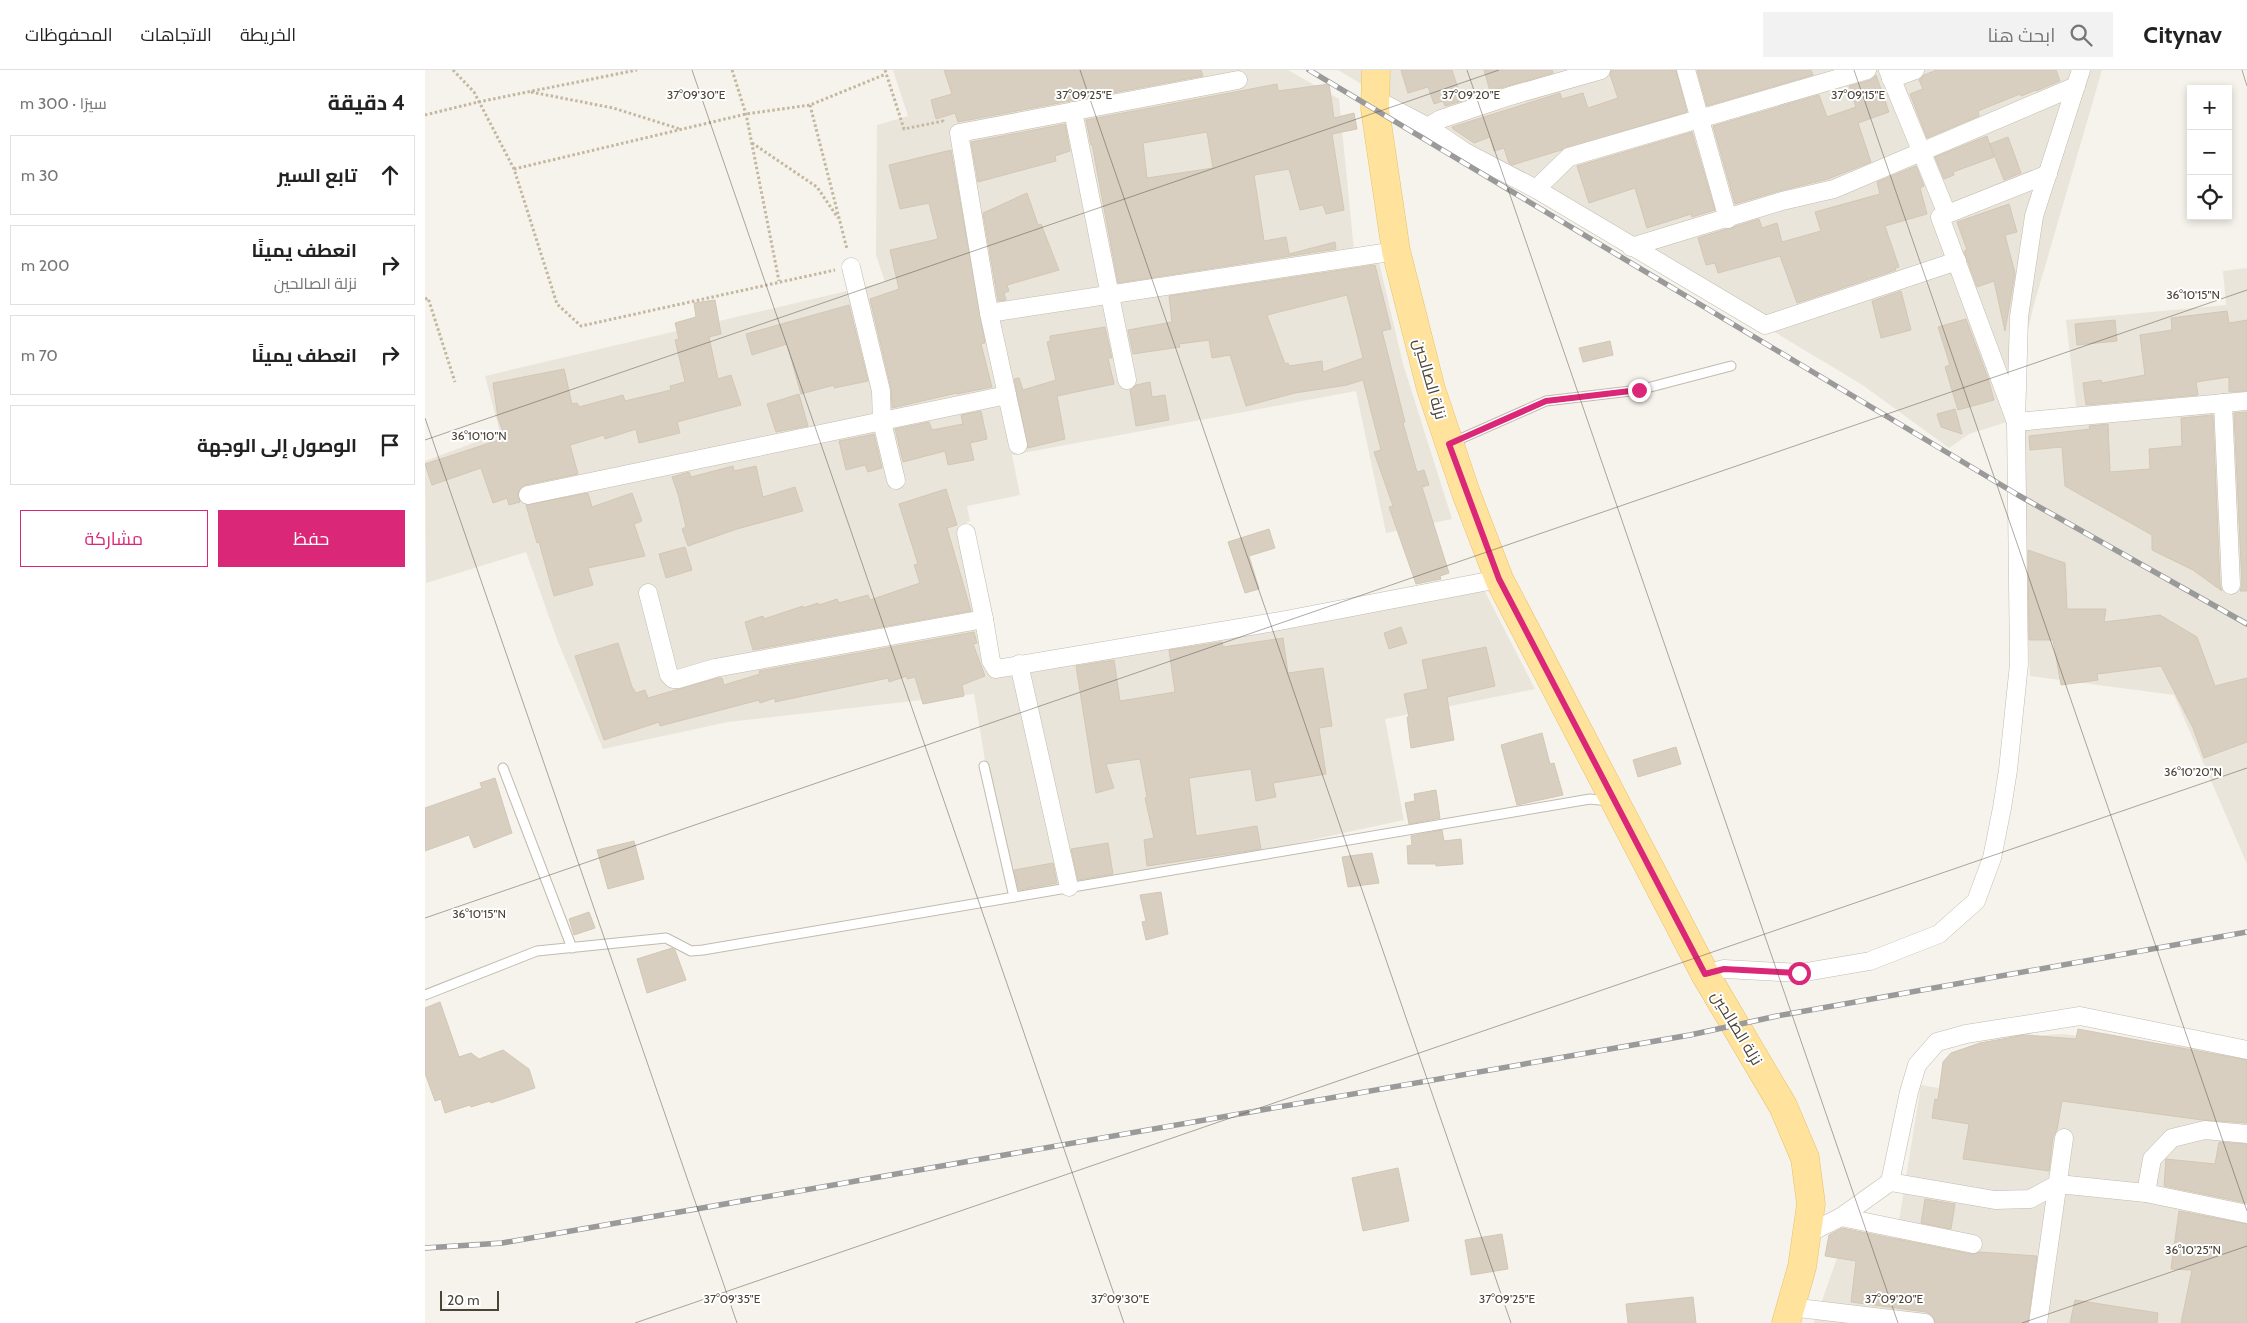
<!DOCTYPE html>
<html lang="ar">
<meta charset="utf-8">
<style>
body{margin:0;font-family:Cabin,Cairo,sans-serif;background:#f2f2f2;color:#222;direction:rtl}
.controls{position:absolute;right:15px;top:15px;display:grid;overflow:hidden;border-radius:0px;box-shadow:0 2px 8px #0003}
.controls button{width:45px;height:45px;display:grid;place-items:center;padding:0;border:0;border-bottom:1px solid #e0e0e0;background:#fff;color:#222;font:25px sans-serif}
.scale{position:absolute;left:15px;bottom:12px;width:59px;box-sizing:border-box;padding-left:5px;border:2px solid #4b4439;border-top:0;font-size:14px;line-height:18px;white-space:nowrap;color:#4b4439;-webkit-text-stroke:4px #fff;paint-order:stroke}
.stop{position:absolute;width:15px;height:15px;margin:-11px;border:4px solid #db2777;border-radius:50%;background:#fff}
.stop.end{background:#db2777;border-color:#fff;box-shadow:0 1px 5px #0008}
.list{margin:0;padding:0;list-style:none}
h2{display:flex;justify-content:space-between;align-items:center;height:65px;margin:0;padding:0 20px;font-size:21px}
h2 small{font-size:16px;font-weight:400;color:#767676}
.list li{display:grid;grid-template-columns:32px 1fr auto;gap:15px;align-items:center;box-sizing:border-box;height:80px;margin:0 10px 10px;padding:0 10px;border:1px solid #e0e0e0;border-radius:0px}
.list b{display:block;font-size:19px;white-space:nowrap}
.list p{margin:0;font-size:16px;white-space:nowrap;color:#767676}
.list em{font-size:16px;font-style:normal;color:#767676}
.actions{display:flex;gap:10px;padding:15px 20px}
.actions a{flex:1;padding:11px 0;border:1px solid #db2777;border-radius:0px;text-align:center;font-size:18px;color:#db2777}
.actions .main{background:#db2777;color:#fff}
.icon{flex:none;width:28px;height:28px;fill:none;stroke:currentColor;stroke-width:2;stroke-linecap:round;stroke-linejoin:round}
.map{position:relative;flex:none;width:1822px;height:1253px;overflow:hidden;direction:ltr}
header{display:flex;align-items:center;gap:30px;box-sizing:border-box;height:70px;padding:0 25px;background:#fff;border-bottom:1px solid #e0e0e0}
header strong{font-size:24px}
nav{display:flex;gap:28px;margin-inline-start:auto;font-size:18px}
.search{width:350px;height:45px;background:#f2f2f2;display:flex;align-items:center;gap:12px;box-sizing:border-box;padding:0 18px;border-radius:0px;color:#767676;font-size:19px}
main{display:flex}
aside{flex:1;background:#fff}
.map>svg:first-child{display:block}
.residential{fill:#eae5da}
.building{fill:#d8cfc1;stroke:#d3c7b4;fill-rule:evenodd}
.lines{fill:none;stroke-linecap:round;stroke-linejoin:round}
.lane-casing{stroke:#c2bbae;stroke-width:11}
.street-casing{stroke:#c2bbae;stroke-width:19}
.primary-casing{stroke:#e6c16a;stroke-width:29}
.path{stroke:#c4b79f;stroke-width:3;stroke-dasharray:2.5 2.5;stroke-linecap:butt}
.lane{stroke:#fff;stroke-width:9}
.street{stroke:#fff;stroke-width:18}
.primary{stroke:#ffe39c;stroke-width:28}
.rail-casing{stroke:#9a9a9a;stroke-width:5.5}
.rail{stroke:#fff;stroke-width:4;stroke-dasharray:11;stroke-linecap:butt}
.route{stroke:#db2777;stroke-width:6}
.ticks{fill:none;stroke:#4b4439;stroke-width:1;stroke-opacity:0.45}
.labels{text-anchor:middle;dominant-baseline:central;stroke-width:4;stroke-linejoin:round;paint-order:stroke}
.street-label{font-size:16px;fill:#4b4439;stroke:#fff}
.ticks-label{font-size:12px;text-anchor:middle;fill:#4b4439;stroke:#fff;stroke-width:4;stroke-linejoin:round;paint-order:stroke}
</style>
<header>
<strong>Citynav</strong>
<div class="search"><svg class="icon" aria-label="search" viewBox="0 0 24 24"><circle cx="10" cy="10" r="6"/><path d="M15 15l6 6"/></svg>ابحث هنا</div>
<nav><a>الخريطة</a><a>الاتجاهات</a><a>المحفوظات</a></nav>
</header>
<main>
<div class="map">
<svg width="1822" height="1253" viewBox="0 0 1822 1253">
<rect width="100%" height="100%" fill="#f6f3ec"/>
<g class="residential">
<path d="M468,0H863L914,29L930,191L953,188L978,294L1027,449L961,463L931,321L587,385L595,425L542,436L545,451L533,456L563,604L854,557L1058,518L1110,619L960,649L979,750L797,789L590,826L563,709L549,624L303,652L178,679L133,572L101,482L1,513L0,391L75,363L60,306L460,212L451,185L452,55L483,46Z"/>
<path d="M913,0H1677L1608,238L1582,352L1544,364L1524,378L1436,314Z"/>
<path d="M1822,198V794L1749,625L1605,606L1594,359L1653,353L1641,250L1801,235L1798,201Z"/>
<path d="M1585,964L1608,966L1636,964L1748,975L1822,985V1253H1389L1421,1163L1471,1169L1496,1015L1573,1028L1574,1014Z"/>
</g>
<g class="building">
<path d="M519,0H776L778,6L533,52L530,43L511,49L506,30L527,24Z"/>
<path d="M976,0H1027L1037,31L1020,36L1018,31L1009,34L1003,17L983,23Z"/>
<path d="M1059,0H1127L1128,3L1065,21Z"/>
<path d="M1186,0H1251L1262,42L1087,95L1084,93L1079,78L1069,81L1065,67L1049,73L1028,59L1027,57L1135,23L1137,29L1158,23L1163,38L1193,28L1185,5Z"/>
<path d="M1272,0H1386L1388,5L1282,36Z"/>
<path d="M1512,0H1631L1635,11L1611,21V20L1596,26L1595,24L1553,41L1554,46L1502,68L1485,24L1498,19L1494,10L1499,5Z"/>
<path d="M1451,5L1464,42L1433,53L1446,92L1403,109L1354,121L1310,134L1288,56L1394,25L1402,47L1431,37L1424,16L1445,10Z"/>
<path d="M852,14L853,21L904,14L909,48L929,43L932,59L907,64L919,140L901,144L898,135L875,140L864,99L829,105L839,171L861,167L864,184L910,172L911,179L693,213L667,74L666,75L661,50ZM782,62L788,98L722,108L718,73Z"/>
<path d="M640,54L645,81L630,86L631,91L553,112L546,72Z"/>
<path d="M1267,62L1290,140L1267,147L1266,144L1222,158L1210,118L1164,133L1152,96Z"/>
<path d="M1562,66L1569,87L1528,102L1529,105L1519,109L1510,87Z"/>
<path d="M1583,67L1596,103L1579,110L1565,74Z"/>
<path d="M526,80L560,273L556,274L567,317L532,324V323L467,338L466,318L445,229L474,219L465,180L513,169L504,133L475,139L464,95Z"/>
<path d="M1491,96L1499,116L1495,118L1502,144L1460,156L1474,197L1470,198L1471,200L1372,233L1355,186L1293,203L1290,193L1281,195L1273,168L1334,149L1337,158L1352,153L1357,172L1396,161L1390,142L1455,124L1452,112Z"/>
<path d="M602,123L613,155L616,154L634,200L582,215L584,221L579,223L581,230L573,231L558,143Z"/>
<path d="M1584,134L1592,162L1580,165L1590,203L1580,261L1569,211L1552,217L1539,181L1542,180L1532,152Z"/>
<path d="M950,195L966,259L957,261L980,352L978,353L992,402L999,400L1004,415L997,417L1024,503L1015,506L1016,509L991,514L964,437L968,436L949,382L956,380L938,310L922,315L870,323L821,336L805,285L787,288L784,270L754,274L755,277L708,284L703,260L747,252L744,226ZM922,225L938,288L898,302L897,291L864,296L863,293L860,294L842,245Z"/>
<path d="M1476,221L1486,260L1456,268L1447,231Z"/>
<path d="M290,230L296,264L284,267L293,309L306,305L316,335L252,352L255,363L214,373L211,359L180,369L179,365L145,375L153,404L100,415L93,422L95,432L84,435L82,428L68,433L56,398L7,415L0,394L80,368L73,348L68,313L139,299L147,334L152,333L154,337L198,325L200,331L246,320L245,316L260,312L250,270L254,269L250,253L271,247L269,233Z"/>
<path d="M424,235L443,311L409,318V315L376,324L362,274L327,285L321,264Z"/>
<path d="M1802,241L1804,253L1822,250V321L1804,322V307L1771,312L1773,325L1661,335L1658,313L1676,310L1677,313L1720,305L1715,265L1747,260L1746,248Z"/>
<path d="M1541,249L1563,308L1569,330L1533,340L1520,297L1525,295L1513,257Z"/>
<path d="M1690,250L1692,271L1652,275L1650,254Z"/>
<path d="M680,257L687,288H683L689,314L632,326L640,369L603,378L589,309L594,308L598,320L631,310L622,272L625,271V266Z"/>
<path d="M1185,271L1188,285L1158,292L1154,278Z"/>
<path d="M725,312L727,327L740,325L744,350L711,356L705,320L711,315Z"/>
<path d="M374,324L383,356L351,362L342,334Z"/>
<path d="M1530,339L1537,364L1516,357L1512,344Z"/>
<path d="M556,341L562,369L545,373L549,390L523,395L520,381L478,392L470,359L504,352L507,360L538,354L536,345Z"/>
<path d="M1822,342V521H1815L1817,515L1809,343Z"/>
<path d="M1788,345L1795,515L1797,521L1768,500L1727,480V465L1640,416L1637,377L1605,380L1604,366L1665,359L1664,356L1683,354L1685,402L1725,399L1724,379L1757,376L1756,348Z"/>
<path d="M449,364L457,398L443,402L440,395L421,400L414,371Z"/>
<path d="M308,396L309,401L331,396L338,427L370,417L378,441L312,459L263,476L257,459L261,457L253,424L247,407L264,402L266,407Z"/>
<path d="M521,419L532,455L522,458L546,541L328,580L320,552L338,546L339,549L378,536V538L393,533L394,535L412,529L414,533L443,525L445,530L495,513L489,495L493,494L474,434Z"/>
<path d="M163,423L167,437L207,423L217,451L209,454L220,486L163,498L168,515L129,526L114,472L112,473L101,435Z"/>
<path d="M844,459L850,478L824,486L834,519L820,523L803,472Z"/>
<path d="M260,477L267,500L241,508L234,484Z"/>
<path d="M1603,480L1640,493L1642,539H1681L1679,552L1735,545L1772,567L1790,616L1822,608V672L1779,688L1768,658L1736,596L1672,604L1673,610L1636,615L1628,570H1604Z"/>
<path d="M976,557L982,573L964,579L959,563Z"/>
<path d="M549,562L552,573L548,574L560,606L537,615L539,626L498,634L490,607L482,609V606L464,612L463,608L350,632V628L335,633L334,630L235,656L234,652L179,670L150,586L193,573L207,617L211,623L220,620L223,628L292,608H297L299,615L335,604L334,601Z"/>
<path d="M858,568L863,603L898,598L907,656L894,658L901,704L848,713L851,727L831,731L826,699L764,708L771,766L832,756L836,779L722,796L719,770L729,768L720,728L722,727L715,689L681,694L689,718L671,723L651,596L689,590L695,631L750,622L744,580L797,572L798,577Z"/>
<path d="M1061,577L1070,616L1022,627L1029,670L986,678L982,647H984L979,624L1003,619L997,590Z"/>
<path d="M1117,663L1125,694L1129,693L1138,725L1092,735L1076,675Z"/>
<path d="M1251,677L1256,694L1213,707L1208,690Z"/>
<path d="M70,708L87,763L49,778L44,765L0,781V738L57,718L55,713Z"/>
<path d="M1011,720L1015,748L984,754L980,733L990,731L989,724Z"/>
<path d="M1017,760L1019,771L1036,769L1038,794L1011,796V794H983L982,776L987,775L986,766Z"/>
<path d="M209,771L219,809L183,819L172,780Z"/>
<path d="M683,773L688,804L653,810L646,779Z"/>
<path d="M947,783L954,813L923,817L917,787Z"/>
<path d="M628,793L632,813L594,820L589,800Z"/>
<path d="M736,822L743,864L721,870L717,852L721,851L715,825Z"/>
<path d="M164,842L170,858L149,865L144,849Z"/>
<path d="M247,878L250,880L261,910L222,923L212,889Z"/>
<path d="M15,932L34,987L46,983L54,989L78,980L104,999L110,1018L66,1033L65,1031L46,1037L45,1035L20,1043L16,1029L10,1031L0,1003V938Z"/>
<path d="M1653,959L1822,990V1053L1777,1050L1637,1031L1632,1060L1628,1067L1624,1101L1538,1089L1544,1054L1507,1048L1510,1029L1513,1030L1518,992L1526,983L1555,973L1600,965L1651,969Z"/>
<path d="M1794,1072L1822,1074V1133L1739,1116L1741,1089L1790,1094Z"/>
<path d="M973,1098L984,1151L938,1161L927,1108Z"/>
<path d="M1500,1129L1530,1134L1526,1159L1496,1153Z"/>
<path d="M1754,1141L1822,1154V1253H1756L1767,1200L1746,1199Z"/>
<path d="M1417,1158L1546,1184L1555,1182L1612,1186L1603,1253H1510L1507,1245L1501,1242L1426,1232L1431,1191L1400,1186L1404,1165Z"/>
<path d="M1077,1164L1083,1199L1046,1205L1040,1170Z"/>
<path d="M1268,1227L1271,1253H1203L1201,1234Z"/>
<path d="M1650,1230L1733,1243L1732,1253H1645Z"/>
</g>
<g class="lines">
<defs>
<g id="lane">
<path d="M1026,373L1121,331L1214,320L1306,296"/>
<path d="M559,696L589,827"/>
<path d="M78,698L147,878"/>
<path d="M0,925L112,881L241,868L266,881L278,880L1165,729L1184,731"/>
</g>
<g id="street">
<path d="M1261,0L1303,149"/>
<path d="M1463,0L1522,144"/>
<path d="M1466,9L1490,0"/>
<path d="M950,29L1003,57L1040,82L1111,119L1340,255L1532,191"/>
<path d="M648,41L702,310"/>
<path d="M1003,57L1016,49L1085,26L1176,0"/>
<path d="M1623,104L1515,147L1591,352L1822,331"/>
<path d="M1111,119L1144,87L1442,0"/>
<path d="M1206,177L1357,131L1409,119L1651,16"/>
<path d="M426,197L456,321L457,352L471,410"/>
<path d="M564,243L971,181"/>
<path d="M1798,333L1806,515"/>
<path d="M593,375L564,243L534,63L813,10"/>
<path d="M103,425L582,325"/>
<path d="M541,463L559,549"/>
<path d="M223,523L244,605L248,609H253L290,598L559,549L566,591L571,599L855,551L1074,509"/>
<path d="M594,594L644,817"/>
<path d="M1280,904L1299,899L1375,903L1445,891L1514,864L1551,831L1567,788L1577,738L1583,700L1594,594L1591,352L1594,247L1609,146L1656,0"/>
<path d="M1465,1112L1570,1130L1605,1129L1633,1114L1721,1123L1822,1144"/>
<path d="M1721,1123L1727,1089L1747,1068L1780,1060L1822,1064"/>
<path d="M1416,1147L1548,1174"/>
<path d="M1382,1164L1416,1147L1465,1112L1484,1022L1492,995L1512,972L1541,964L1655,946L1822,980"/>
<path d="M1365,1237L1500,1253"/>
<path d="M1613,1253L1639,1068"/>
</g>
<path id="primary" d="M951,0L950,39L971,181L1006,319L1041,423L1074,509L1280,904L1358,1036L1380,1088L1386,1134L1377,1197L1361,1253"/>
</defs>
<use href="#lane" class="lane-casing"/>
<use href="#street" class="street-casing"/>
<use href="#primary" class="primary-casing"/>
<g class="path">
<path d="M28,0L49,22L89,99L132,234L156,256L410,200"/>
<path d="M307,0L321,44L354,211"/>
<path d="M460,0L479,59L518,51L520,53"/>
<path d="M106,22L188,38L255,59"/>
<path d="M385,35L422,179"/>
<path d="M0,45L53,32L212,0"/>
<path d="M327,73L392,117L413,148"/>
<path d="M89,99L321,44L385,35L461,4"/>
<path d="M0,229L3,228L30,312"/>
</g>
<use href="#lane" class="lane"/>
<use href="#street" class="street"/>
<use href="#primary" class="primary"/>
<defs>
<g id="rail">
<path d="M884,0L1593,425L1822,554"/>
<path d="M0,1178L77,1173L1265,965L1352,946L1822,862"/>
</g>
</defs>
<use href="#rail" class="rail-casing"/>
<use href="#rail" class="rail"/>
</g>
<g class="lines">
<path class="route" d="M1214,320L1121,331L1024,374L1074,509L1280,904L1299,899L1374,903"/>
</g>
<path class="ticks" d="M267,0L699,1253M655,0L1086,1253M1042,0L1473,1253M1429,0L1822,1141M1817,0L1822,16M0,348L312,1253M0,370L1074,0M0,848L1822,220M210,1253L1822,698M1597,1253L1822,1176"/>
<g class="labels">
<g class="street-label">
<text transform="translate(1005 309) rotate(74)">نزلة الصالحين</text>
<text transform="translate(1312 958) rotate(59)">نزلة الصالحين</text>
</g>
</g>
<g class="ticks-label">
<text x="1433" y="29">37°09'15"E</text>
<text x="271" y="29">37°09'30"E</text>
<text x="659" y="29">37°09'25"E</text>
<text x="1046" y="29">37°09'20"E</text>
<text x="1768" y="229">36°10'15"N</text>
<text x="54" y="370">36°10'10"N</text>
<text x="1768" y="706">36°10'20"N</text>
<text x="54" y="848">36°10'15"N</text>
<text x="1768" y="1184">36°10'25"N</text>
<text x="307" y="1233">37°09'35"E</text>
<text x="695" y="1233">37°09'30"E</text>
<text x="1082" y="1233">37°09'25"E</text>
<text x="1469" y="1233">37°09'20"E</text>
</g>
</svg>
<div class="controls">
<button>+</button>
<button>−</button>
<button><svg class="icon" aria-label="locate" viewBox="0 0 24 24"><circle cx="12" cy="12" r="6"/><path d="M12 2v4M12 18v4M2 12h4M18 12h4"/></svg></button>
</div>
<div class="scale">20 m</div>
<div class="stop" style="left:1374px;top:903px"></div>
<div class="stop end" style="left:1214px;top:320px"></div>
</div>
<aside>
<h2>4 دقيقة<small>سيرًا · 300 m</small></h2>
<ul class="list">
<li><svg class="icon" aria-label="ahead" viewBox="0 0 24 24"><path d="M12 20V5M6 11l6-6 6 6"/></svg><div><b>تابع السير</b></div><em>30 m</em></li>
<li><svg class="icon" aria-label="right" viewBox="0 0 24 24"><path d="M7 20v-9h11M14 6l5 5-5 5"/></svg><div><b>انعطف يمينًا</b><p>نزلة الصالحين</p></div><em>200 m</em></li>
<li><svg class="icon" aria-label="right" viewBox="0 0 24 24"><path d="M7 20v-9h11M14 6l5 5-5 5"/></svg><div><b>انعطف يمينًا</b></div><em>70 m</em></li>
<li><svg class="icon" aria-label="arrive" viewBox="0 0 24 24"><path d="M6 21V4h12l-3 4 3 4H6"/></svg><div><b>الوصول إلى الوجهة</b></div></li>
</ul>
<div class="actions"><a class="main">حفظ</a><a>مشاركة</a></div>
</aside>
</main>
